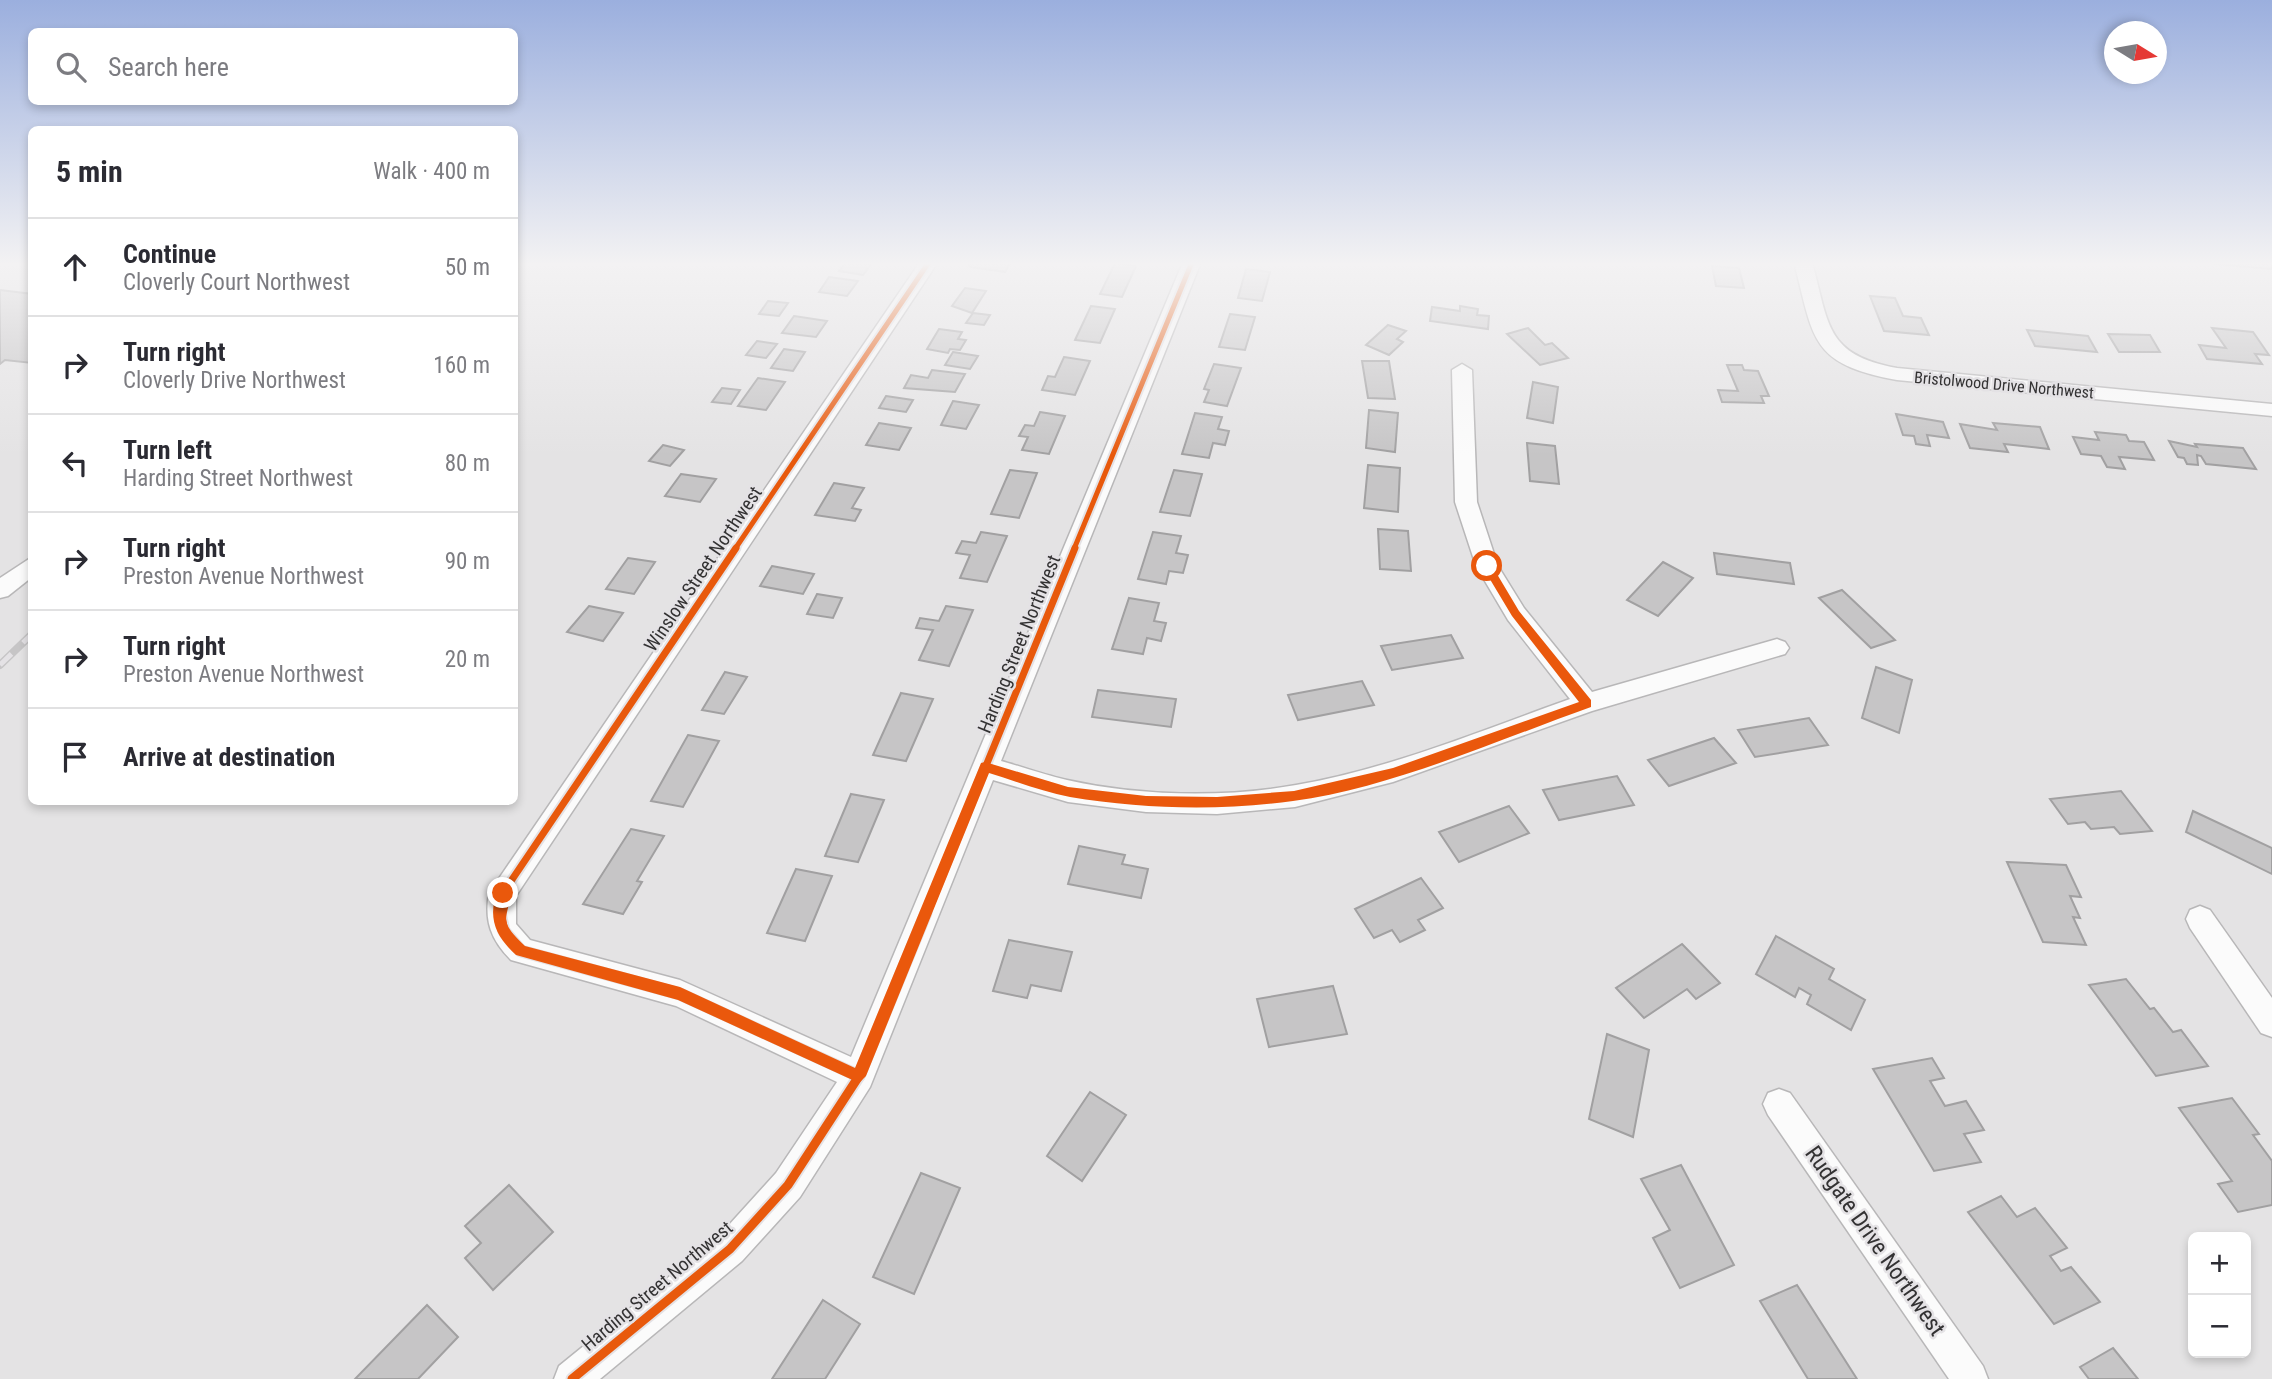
<!DOCTYPE html>
<meta charset="utf-8">
<style>
body{margin:0;font-family:"Roboto Condensed",sans-serif;background:#f2f2f3;color:#2b2b33}
.controls{position:absolute;right:21px;bottom:21px;display:grid;overflow:hidden;border-radius:10px;box-shadow:0 4px 10px #0003}
.controls button{width:63px;height:63px;display:grid;place-items:center;padding:0;border:0;border-bottom:2px solid #e1e1e2;background:#fff;color:#2b2b33;font:35px sans-serif}
.compass{position:absolute;left:2104px;top:21px;width:63px;height:63px;border-radius:50%;background:#fff;box-shadow:0 4px 10px #0003;rotate:101deg}
.stop{position:absolute;width:21px;height:21px;margin:-16px;border:5px solid #ea580c;border-radius:50%;background:#fff}
.stop.end{background:#ea580c;border-color:#fff;box-shadow:0 2px 7px #0008}
.list{margin:0;padding:0;list-style:none}
h2{display:flex;justify-content:space-between;align-items:center;height:91px;margin:0;padding:0 28px;font-size:30px}
h2 small{font-size:23px;font-weight:400;color:#7c7c81}
.list li{display:grid;grid-template-columns:46px 1fr auto;gap:21px;align-items:center;box-sizing:border-box;height:98px;padding:0 28px;border-top:2px solid #e1e1e2}
.list b{display:block;font-size:26px;white-space:nowrap}
.list p{margin:0;font-size:23px;white-space:nowrap;color:#7c7c81}
.list em{font-size:23px;font-style:normal;color:#7c7c81}
.icon{flex:none;width:38px;height:38px;fill:none;stroke:currentColor;stroke-width:2;stroke-linecap:round;stroke-linejoin:round}
.map{position:relative;flex:none;width:2272px;height:1379px;overflow:hidden}
.search{position:absolute;background:#fff;box-shadow:0 4px 10px #0003;left:28px;top:28px;width:490px;height:77px;display:flex;align-items:center;gap:18px;box-sizing:border-box;padding:0 24px;border-radius:10px;color:#7c7c81;font-size:26px}
.panel{position:absolute;background:#fff;box-shadow:0 4px 10px #0003;left:28px;top:126px;width:490px;height:679px;border-radius:10px}
.map>svg:first-child{display:block}
.building{fill:#c6c5c6;stroke:#a1a0a1;stroke-width:2}
.lines{fill:none;stroke-linecap:round;stroke-linejoin:round}
.street-casing{stroke:#b8b7b8;stroke-width:3}
.street{fill:#fbfbfb;fill-rule:evenodd}
.rail-casing{stroke:#c6c5c6;stroke-width:8}
.rail{stroke:#e4e2e5;stroke-width:5;stroke-dasharray:16;stroke-linecap:butt}
.cycleway-far2-casing{stroke:#e4e2e5;stroke-width:9}
.cycleway-far1-casing{stroke:#e4e2e5;stroke-width:11}
.cycleway-casing{stroke:#e4e2e5;stroke-width:13}
.cycleway-far2{stroke:#e8590c;stroke-width:5}
.cycleway-far1{stroke:#e8590c;stroke-width:7}
.cycleway{stroke:#e8590c;stroke-width:9}
.route{fill:#ea580c}
.labels{text-anchor:middle;dominant-baseline:central;stroke-width:5;stroke-linejoin:round;paint-order:stroke}
.far-street-label{font-size:16px;fill:#333233;stroke:#e4e2e5}
.street-label{font-size:19px;fill:#333233;stroke:#e4e2e5}
.near-street-label{font-size:23px;fill:#333233;stroke:#e4e2e5}
</style>
<div class="map">
<svg width="2272" height="1379" viewBox="0 0 2272 1379">
<rect width="100%" height="100%" fill="#e4e3e4"/>
<g class="building">
<path d="M846,262H873L863,275L839,271Z"/>
<path d="M965,262H1011L1005,272L971,267Z"/>
<path d="M2213,262H2272V269L2215,264Z"/>
<path d="M1115,263L1136,266L1122,297L1100,294Z"/>
<path d="M1712,266L1739,268L1744,288L1716,286Z"/>
<path d="M1246,269L1270,272L1262,301L1238,298Z"/>
<path d="M829,277L858,281L847,296L819,292Z"/>
<path d="M965,288L986,291L972,313L952,306Z"/>
<path d="M0,290L32,294V363L5,360L0,364Z"/>
<path d="M1870,296L1895,298L1903,316L1921,318L1929,335L1884,331Z"/>
<path d="M768,301L788,303L779,316L759,314Z"/>
<path d="M1091,306L1115,309L1100,343L1075,340Z"/>
<path d="M1460,306L1478,309L1477,315L1489,316L1488,329L1430,321L1432,307L1460,311Z"/>
<path d="M973,313L990,315L984,325L966,323Z"/>
<path d="M1230,314L1255,317L1245,350L1219,347Z"/>
<path d="M794,316L827,321L816,337L782,333Z"/>
<path d="M1388,325L1406,331L1397,339L1403,342L1389,355L1366,345Z"/>
<path d="M1528,328L1545,345L1552,343L1568,358L1540,365L1507,334Z"/>
<path d="M2212,328L2253,332L2269,355L2255,354L2262,364L2207,359L2199,345L2226,348Z"/>
<path d="M939,329L962,332L958,339L966,340L960,350L950,349L948,353L927,349Z"/>
<path d="M2027,330L2088,336L2097,352L2035,346Z"/>
<path d="M2108,334L2150,335L2160,352H2119Z"/>
<path d="M757,341L777,344L766,358L746,355Z"/>
<path d="M784,349L805,352L793,371L771,368Z"/>
<path d="M953,352L978,356L970,369L945,365Z"/>
<path d="M1064,357L1090,361L1075,395L1042,390L1048,376L1055,377Z"/>
<path d="M1362,361H1389L1395,399L1368,398Z"/>
<path d="M1214,364L1241,368L1227,406L1204,402L1209,390L1204,389Z"/>
<path d="M1727,365H1742L1744,370L1758,371L1769,396H1761L1764,403L1722,402L1718,390L1738,391Z"/>
<path d="M932,370L965,374L955,392L904,388L911,375L928,378Z"/>
<path d="M758,378L785,382L766,410L738,406Z"/>
<path d="M1533,382L1558,387L1553,423L1527,418Z"/>
<path d="M722,388L740,390L731,404L712,402Z"/>
<path d="M886,396L913,400L906,412L879,408Z"/>
<path d="M953,401L979,405L966,429L941,425Z"/>
<path d="M1369,410L1398,413L1395,452L1366,448Z"/>
<path d="M1040,412L1065,416L1049,454L1022,450L1028,437L1019,436L1025,425L1034,426Z"/>
<path d="M1195,413L1222,417L1218,429L1229,431L1225,445L1213,443L1209,458L1182,454Z"/>
<path d="M1896,414L1943,422L1949,438L1927,435L1930,446L1916,444L1914,436L1903,435Z"/>
<path d="M879,423L911,428L899,450L866,445Z"/>
<path d="M1993,423L2040,427L2049,449L2004,444L2008,452L1970,448L1960,424L1997,430Z"/>
<path d="M2095,432L2126,435L2129,441L2144,442L2154,460L2119,457L2125,469L2107,467L2101,456L2081,454L2073,437L2099,440Z"/>
<path d="M2169,441L2197,447L2195,444L2243,448L2256,469L2206,464L2201,456L2197,455L2198,465L2187,464L2184,458L2178,457Z"/>
<path d="M1527,443L1555,446L1559,484L1530,481Z"/>
<path d="M663,445L684,450L670,466L649,461Z"/>
<path d="M1368,465L1400,468L1398,512L1364,508Z"/>
<path d="M1010,470L1037,473L1019,518L991,514Z"/>
<path d="M1174,470L1202,474L1190,516L1160,512Z"/>
<path d="M681,474L716,479L700,502L665,496Z"/>
<path d="M834,483L864,488L852,508L861,510L855,521L815,515Z"/>
<path d="M1378,529L1408,531L1411,571L1380,569Z"/>
<path d="M981,532L1007,536L987,582L960,578L970,555L956,553L962,541L976,543Z"/>
<path d="M1153,532L1181,536L1176,553L1188,555L1183,573L1169,571L1166,584L1138,579Z"/>
<path d="M1714,553L1790,563L1794,584L1717,574Z"/>
<path d="M628,558L655,562L634,594L606,589Z"/>
<path d="M1663,562L1693,578L1658,616L1627,600Z"/>
<path d="M772,566L814,574L803,594L760,586Z"/>
<path d="M1842,590L1895,640L1871,648L1819,598Z"/>
<path d="M817,594L842,598L833,618L807,614Z"/>
<path d="M1129,598L1159,603L1154,621L1166,623L1161,641L1147,638L1143,654L1112,649Z"/>
<path d="M589,606L623,613L603,641L567,632Z"/>
<path d="M946,606L973,610L949,666L919,660L933,630L916,628L920,618L939,621Z"/>
<path d="M1451,635L1463,658L1392,670L1381,646Z"/>
<path d="M1876,667L1912,680L1899,733L1862,718Z"/>
<path d="M725,672L747,677L724,714L702,710Z"/>
<path d="M1362,681L1374,705L1298,720L1288,695Z"/>
<path d="M1098,690L1176,699L1171,727L1092,717Z"/>
<path d="M901,693L933,699L906,761L873,755Z"/>
<path d="M1809,718L1828,745L1755,757L1738,730Z"/>
<path d="M688,735L719,741L683,807L651,801Z"/>
<path d="M1714,738L1736,763L1669,786L1648,760Z"/>
<path d="M1617,776L1634,805L1559,820L1543,790Z"/>
<path d="M2121,791L2152,831L2120,834L2114,827L2091,829L2085,822L2068,824L2050,799Z"/>
<path d="M851,794L884,800L858,862L825,856Z"/>
<path d="M1509,806L1529,833L1459,862L1439,832Z"/>
<path d="M2193,811L2272,848V874L2186,832Z"/>
<path d="M631,829L664,836L637,881L642,882L623,914L583,904Z"/>
<path d="M1079,846L1125,855L1122,864L1148,869L1141,898L1068,884Z"/>
<path d="M2007,862L2066,865L2081,897L2070,896L2080,918L2073,917L2086,945L2043,942Z"/>
<path d="M796,869L832,876L805,941L767,933Z"/>
<path d="M1421,878L1443,908L1418,920L1425,930L1400,942L1392,930L1374,938L1355,909Z"/>
<path d="M1776,936L1834,969L1829,979L1865,1000L1851,1030L1807,1004L1811,995L1799,988L1795,997L1756,974Z"/>
<path d="M1009,940L1072,952L1061,991L1031,985L1027,998L993,991Z"/>
<path d="M1682,944L1720,983L1696,999L1687,989L1644,1018L1616,988Z"/>
<path d="M2126,979L2150,1009L2154,1008L2173,1032L2181,1030L2208,1066L2156,1076L2089,985Z"/>
<path d="M1333,986L1347,1034L1269,1047L1257,999Z"/>
<path d="M1607,1034L1649,1050L1633,1137L1589,1119Z"/>
<path d="M1932,1058L1944,1078L1930,1081L1945,1106L1966,1101L1984,1130L1964,1134L1981,1162L1934,1171L1873,1069Z"/>
<path d="M1090,1092L1126,1115L1082,1181L1047,1156Z"/>
<path d="M2232,1098L2259,1134L2253,1135L2272,1161V1205L2238,1212L2218,1184L2232,1181L2179,1108Z"/>
<path d="M1681,1165L1734,1265L1680,1288L1653,1238L1670,1230L1641,1179Z"/>
<path d="M921,1173L960,1188L914,1294L873,1277Z"/>
<path d="M509,1185L553,1232L493,1290L465,1258L481,1243L465,1226Z"/>
<path d="M2001,1196L2017,1217L2035,1208L2067,1248L2050,1256L2061,1271L2071,1267L2100,1302L2054,1324L1968,1212Z"/>
<path d="M1797,1285L1857,1379H1808L1760,1301Z"/>
<path d="M823,1300L860,1324L825,1379H772Z"/>
<path d="M427,1305L458,1337L418,1379H355Z"/>
<path d="M2113,1348L2138,1379H2089L2080,1367Z"/>
</g>
<g class="lines">
<defs>
<g id="street">
<path d="M920,262H938L516,896V924L530,940L680,980L851,1057L1183,262H1201L1001,761C1023,767 1045,775 1067,780C1139,796 1223,798 1296,785C1390,769 1480,731 1570,699L1508,620L1476,566L1455,502L1452,370L1462,364L1472,370L1477,502L1498,566L1524,608L1592,692L1777,639L1785,642L1789,648L1785,654L1592,711L1393,782L1295,807L1217,814L1146,812L1068,802L993,780L870,1087L800,1197L742,1261L600,1379H554L559,1366L718,1237L776,1173L837,1082L676,1006L511,960C491,940 484,921 489,893Z"/>
<path d="M1794,262H1812C1829,324 1825,355 1897,368L2272,404V416L1897,380C1810,364 1814,340 1794,262Z"/>
<path d="M32,557V577L8,596L0,598V578Z"/>
<path d="M2200,906L2210,910L2272,998V1037L2261,1033L2190,928L2186,919L2190,910Z"/>
<path d="M1779,1089L1790,1093L1983,1366L1988,1379H1949L1768,1115L1763,1104L1768,1093Z"/>
</g>
</defs>
<use href="#street" class="street-casing"/>
<use href="#street" class="street"/>
<defs>
<path id="rail" d="M0,665L32,634"/>
</defs>
<use href="#rail" class="rail-casing"/>
<use href="#rail" class="rail"/>
<defs>
<g id="cycleway-far2">
<path d="M735,549L929,262"/>
<path d="M1074,549L1192,262"/>
</g>
<g id="cycleway-far1">
<path d="M500,915L503,893L736,548"/>
<path d="M925,915L1075,548"/>
</g>
<g id="cycleway">
<path d="M500,913L504,931L521,951L680,994L859,1076"/>
<path d="M572,1379L730,1249L788,1185L859,1076L926,913"/>
</g>
</defs>
<use href="#cycleway-far2" class="cycleway-far2-casing"/>
<use href="#cycleway-far1" class="cycleway-far1-casing"/>
<use href="#cycleway" class="cycleway-casing"/>
<use href="#cycleway-far2" class="cycleway-far2"/>
<use href="#cycleway-far1" class="cycleway-far1"/>
<use href="#cycleway" class="cycleway"/>
</g>
<linearGradient id="sky" x2="0" y2="1"><stop stop-color="#9bafde"/><stop offset="0.58" stop-color="#f3f2f3"/><stop offset="1" stop-color="#f3f2f3" stop-opacity="0"/></linearGradient>
<rect width="2272" height="455" fill="url(#sky)"/>
<path class="route" d="M1487,563L1491,564L1519,611L1591,700V707C1498,740 1391,788 1293,801C1219,811 1143,809 1070,797C1043,792 1015,781 989,773L866,1076L859,1083L678,1000L516,955C495,936 487,917 498,889H507C515,917 491,915 525,946L680,987L855,1068L981,763L985,762L1068,787L1146,796L1217,797L1294,791L1393,768L1579,702L1512,616L1482,566Z"/>
<g class="labels">
<g class="far-street-label">
<text transform="translate(2004 385) rotate(5)">Bristolwood Drive Northwest</text>
</g>
<g class="street-label">
<text transform="translate(703 569) rotate(-56)">Winslow Street Northwest</text>
<text transform="translate(1019 644) rotate(-68)">Harding Street Northwest</text>
<text transform="translate(657 1286) rotate(-40)">Harding Street Northwest</text>
</g>
<g class="near-street-label">
<text transform="translate(1875 1241) rotate(55)">Rudgate Drive Northwest</text>
</g>
</g>
</svg>
<div class="controls">
<button>+</button>
<button>−</button>
</div>
<svg class="compass" viewBox="-18 -18 36 36"><path d="M0-13l5 13h-10z" fill="#e53935"/><path d="M0 13l5-13h-10z" fill="#7c7c81"/></svg>
<div class="stop" style="left:1487px;top:566px"></div>
<div class="stop end" style="left:503px;top:893px"></div>
<div class="search"><svg class="icon" aria-label="search" viewBox="0 0 24 24"><circle cx="10" cy="10" r="6"/><path d="M15 15l6 6"/></svg>Search here</div>
<section class="panel">
<h2>5 min<small>Walk · 400 m</small></h2>
<ul class="list">
<li><svg class="icon" aria-label="ahead" viewBox="0 0 24 24"><path d="M12 20V5M6 11l6-6 6 6"/></svg><div><b>Continue</b><p>Cloverly Court Northwest</p></div><em>50 m</em></li>
<li><svg class="icon" aria-label="right" viewBox="0 0 24 24"><path d="M7 20v-9h11M14 6l5 5-5 5"/></svg><div><b>Turn right</b><p>Cloverly Drive Northwest</p></div><em>160 m</em></li>
<li><svg class="icon" aria-label="left" viewBox="0 0 24 24"><path d="M17 20v-9H6M10 6l-5 5 5 5"/></svg><div><b>Turn left</b><p>Harding Street Northwest</p></div><em>80 m</em></li>
<li><svg class="icon" aria-label="right" viewBox="0 0 24 24"><path d="M7 20v-9h11M14 6l5 5-5 5"/></svg><div><b>Turn right</b><p>Preston Avenue Northwest</p></div><em>90 m</em></li>
<li><svg class="icon" aria-label="right" viewBox="0 0 24 24"><path d="M7 20v-9h11M14 6l5 5-5 5"/></svg><div><b>Turn right</b><p>Preston Avenue Northwest</p></div><em>20 m</em></li>
<li><svg class="icon" aria-label="arrive" viewBox="0 0 24 24"><path d="M6 21V4h12l-3 4 3 4H6"/></svg><div><b>Arrive at destination</b></div></li>
</ul>
</section>
</div>
